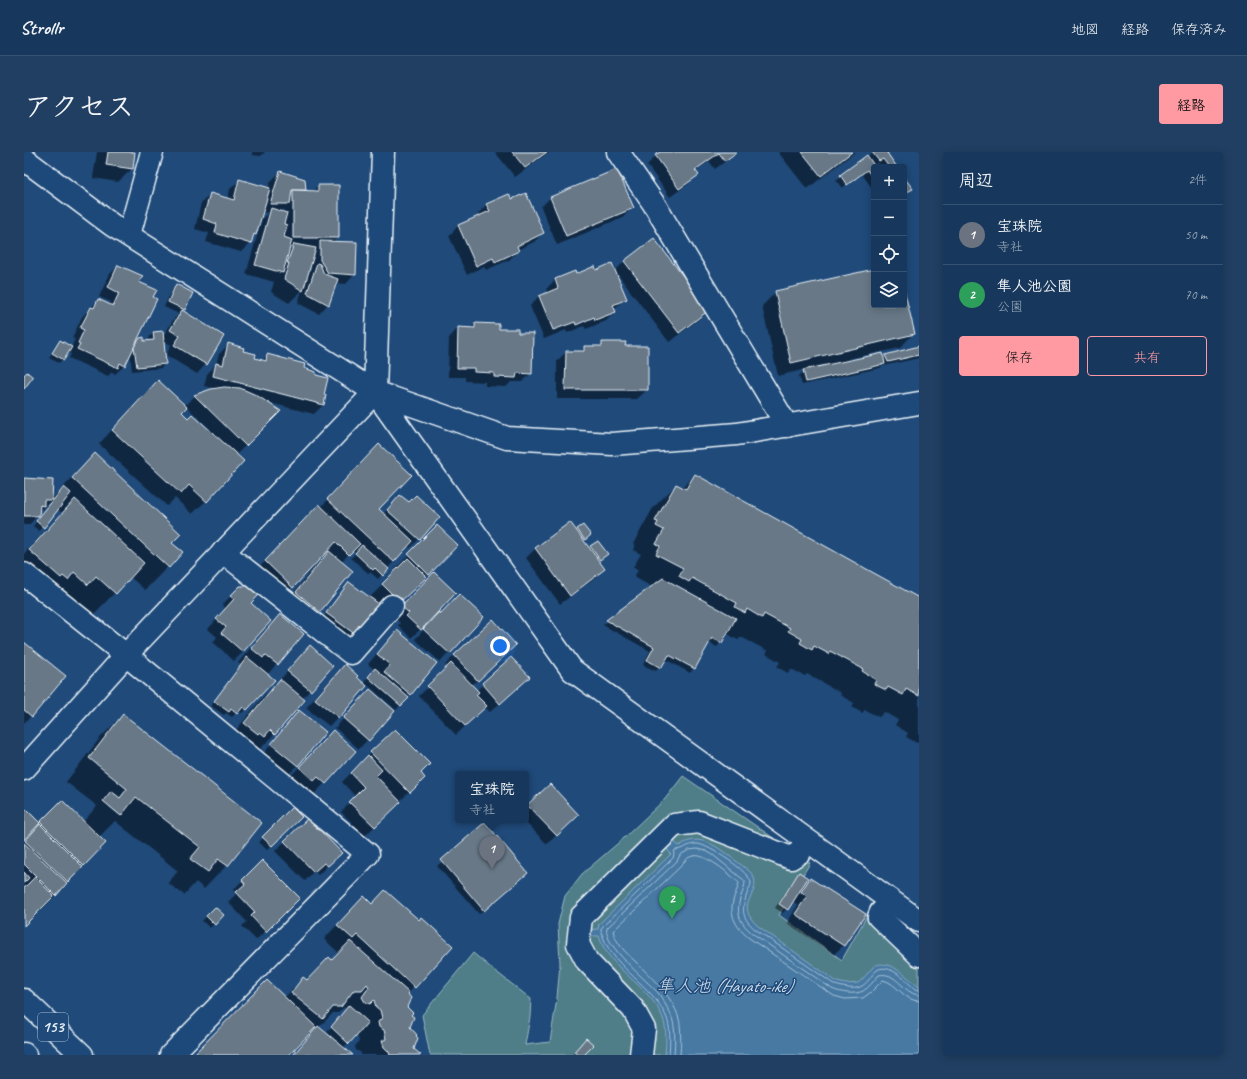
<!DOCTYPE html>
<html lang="ja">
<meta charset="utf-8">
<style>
body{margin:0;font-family:Caveat,"Klee One",sans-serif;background:#203f62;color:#f1f3f6}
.controls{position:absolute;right:12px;top:12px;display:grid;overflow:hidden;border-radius:4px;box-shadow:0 2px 10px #0003}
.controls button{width:36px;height:36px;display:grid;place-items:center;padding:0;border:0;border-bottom:1px solid #365272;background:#17385c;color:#f1f3f6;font:20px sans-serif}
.you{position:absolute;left:476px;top:494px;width:14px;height:14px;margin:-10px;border:3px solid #fff;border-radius:50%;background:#1a73e8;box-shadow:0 0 0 6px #1a73e833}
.badge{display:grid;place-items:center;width:26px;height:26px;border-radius:50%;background:#ff9aa2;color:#fff;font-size:13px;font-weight:700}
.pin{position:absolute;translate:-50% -33px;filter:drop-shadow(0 1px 2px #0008)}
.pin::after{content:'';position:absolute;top:21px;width:14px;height:12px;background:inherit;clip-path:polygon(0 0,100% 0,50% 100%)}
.popup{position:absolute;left:431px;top:619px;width:74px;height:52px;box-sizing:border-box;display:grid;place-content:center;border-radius:4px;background:#17385c;filter:drop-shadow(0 1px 3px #0005);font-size:13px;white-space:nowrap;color:#9eacbb}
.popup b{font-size:15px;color:#f1f3f6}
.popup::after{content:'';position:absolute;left:50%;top:100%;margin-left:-8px;border:8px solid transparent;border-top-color:#17385c}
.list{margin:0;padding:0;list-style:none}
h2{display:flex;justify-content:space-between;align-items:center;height:52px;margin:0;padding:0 16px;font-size:17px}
h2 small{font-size:13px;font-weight:400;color:#9eacbb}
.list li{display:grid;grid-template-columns:26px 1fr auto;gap:12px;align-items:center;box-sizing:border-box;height:60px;padding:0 16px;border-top:1px solid #365272}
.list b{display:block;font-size:15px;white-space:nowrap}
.list p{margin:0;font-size:13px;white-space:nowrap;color:#9eacbb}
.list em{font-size:13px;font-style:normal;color:#9eacbb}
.actions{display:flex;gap:8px;padding:12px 16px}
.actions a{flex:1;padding:9px 0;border:1px solid #ff9aa2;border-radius:4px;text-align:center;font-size:14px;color:#ff9aa2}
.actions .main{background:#ff9aa2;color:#111}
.icon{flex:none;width:22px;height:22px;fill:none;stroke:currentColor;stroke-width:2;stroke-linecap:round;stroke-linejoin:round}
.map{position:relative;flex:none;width:895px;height:903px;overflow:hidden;border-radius:4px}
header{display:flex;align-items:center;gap:24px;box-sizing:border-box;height:56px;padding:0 20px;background:#17385c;border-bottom:1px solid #365272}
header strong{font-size:19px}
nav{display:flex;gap:22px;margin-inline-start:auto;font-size:14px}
.intro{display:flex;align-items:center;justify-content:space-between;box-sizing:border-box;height:96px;padding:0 24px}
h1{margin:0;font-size:28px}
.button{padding:10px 18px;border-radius:4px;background:#ff9aa2;color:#111;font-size:14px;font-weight:700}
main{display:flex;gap:24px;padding:0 24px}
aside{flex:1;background:#17385c;border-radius:4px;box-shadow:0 2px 10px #0003}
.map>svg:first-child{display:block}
.green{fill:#4f7e88;stroke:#9cb8c0}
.water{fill:#4679a3;stroke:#87a9c5}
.shadow{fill:#0007;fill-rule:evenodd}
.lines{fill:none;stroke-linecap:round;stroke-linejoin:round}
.shore{stroke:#a7c1d6;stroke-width:1}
.building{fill:#677887;stroke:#e8f1f8}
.pedestrian-casing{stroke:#e8f1f8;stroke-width:25}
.minor-casing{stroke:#e8f1f8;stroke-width:25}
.tertiary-casing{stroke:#e8f1f8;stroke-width:25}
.trunk-casing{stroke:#e8f1f8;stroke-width:25}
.pedestrian{stroke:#1f4a7a;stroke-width:22}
.minor{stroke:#1f4a7a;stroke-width:22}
.tertiary{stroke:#1f4a7a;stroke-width:22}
.trunk{stroke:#1f4a7a;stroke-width:22}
.labels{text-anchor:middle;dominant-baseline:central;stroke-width:3;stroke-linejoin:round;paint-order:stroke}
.shield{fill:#1f4a7a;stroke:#acbfd2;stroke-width:1}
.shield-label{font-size:16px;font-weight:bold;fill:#e8f1f8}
.water-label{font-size:18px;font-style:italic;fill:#d0dfeb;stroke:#1f4a7a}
</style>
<header>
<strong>Strollr</strong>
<nav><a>地図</a><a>経路</a><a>保存済み</a></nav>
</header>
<div class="intro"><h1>アクセス</h1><a class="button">経路</a></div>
<main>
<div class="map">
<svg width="895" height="903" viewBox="0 0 895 903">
<rect width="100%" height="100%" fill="#1f4a7a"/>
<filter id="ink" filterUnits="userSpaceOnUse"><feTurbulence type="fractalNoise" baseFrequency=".025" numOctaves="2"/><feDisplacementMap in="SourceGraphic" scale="8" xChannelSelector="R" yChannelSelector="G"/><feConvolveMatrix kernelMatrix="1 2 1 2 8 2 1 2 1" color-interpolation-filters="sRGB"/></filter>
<g filter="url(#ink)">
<path class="green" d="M659,624L786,711L755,763L818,808L847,756L895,788V903H406L398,863L449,801L466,815L507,847L506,865L501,893L526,890L533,846L536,812L534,772L541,744L558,722L600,686L641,647Z"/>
<path class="water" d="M644,685L655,694C677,679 694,696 712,709C718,714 728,719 730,726C736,744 709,752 734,774L813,830L822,832L834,831C840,827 844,820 849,815C863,804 885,827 895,835V903H641C642,891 643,878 639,866C626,833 585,818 575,784H561V778L574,777L575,772L647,702L638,691Z"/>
<g class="shadow">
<path d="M73,0H110L108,17L94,30L69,26Z"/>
<path d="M228,0H241L237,4L228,3Z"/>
<path d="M471,0H525L491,25Z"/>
<path d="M636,0H714L691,17L685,9L671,19L673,23L664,32L646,45L623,13Z"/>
<path d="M754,0H831L783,37Z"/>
<path d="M849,0H865L862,2L871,15H857L854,10L849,14L850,15V39L838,22L818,36L812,28Z"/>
<path d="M593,18L608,56L599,65L533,93L517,55L526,46Z"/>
<path d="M256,20L280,37L278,40H288L294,34L314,86L309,90L331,122L322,132L311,131L304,152L295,162L274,151L278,138L265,151L247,140L250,130L222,122L238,67L244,61L238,60L231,82L228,86L226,91L217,100L182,90L185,81L171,77L177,51L187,42L204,47L206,37L216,28L244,36L247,29ZM260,57V61L256,60ZM265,94L269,95L264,100ZM287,111V118L283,122Z"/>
<path d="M880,27L887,37L880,43Z"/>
<path d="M487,49L519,81L510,90L493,98L494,99L485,108L462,118L460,114L443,123L425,84L434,74L455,65L454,62L463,52Z"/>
<path d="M630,87L684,158L675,167L645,190L591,119L600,110Z"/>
<path d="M94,114L114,131L110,193L116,187L119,190L126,189L125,185L130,181L138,186L149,168L155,162L140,155L148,138L152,133L160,157L159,159L182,212L173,222L142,203L147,193L139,188L141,212L137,216L108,219L106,201L101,213L91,222L88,220L84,224L45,206L47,202L44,200L35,211L25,206L32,194L36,189L47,196L51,187L48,186L58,165L74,148L85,153L87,150L75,145L85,123Z"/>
<path d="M850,118V153H880V141L889,182L876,196L824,207V209L859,207L862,204L895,195V206L859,214V213L856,216L778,233L775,224L782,217L754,224L738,154L752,140Z"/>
<path d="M572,119L601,147L590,157L591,160L582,169L562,177L560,174L543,181L542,178L520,187L506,154L515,144L524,141L522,137L531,128Z"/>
<path d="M451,172L474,178L507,221L498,230H487L482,235L461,234V230L441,229V225H424L425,186L434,176L446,177Z"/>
<path d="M578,191L600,195L623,238L613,247H533V209L542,200H555L561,195H575Z"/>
<path d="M204,193L229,207L238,209L244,203L279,217L290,223L299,244H301L299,253L290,262L242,250L255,259L212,303L182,349L168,362L151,346L143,354L75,292L120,243L160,254L171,244L187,238L193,237L180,234L183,222L192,212L195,202ZM162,254L187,278L186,279L164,267L157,260Z"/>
<path d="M71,302L147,391L158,400L121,438L106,425L68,464L15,446L13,449L0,437V402L38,361L33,357L15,379L9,374L27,351L26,350L18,357H15L14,363L5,373H0V327L27,348Z"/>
<path d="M342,307L354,357L359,362L367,354L395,387L386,396L384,394L354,427L346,420L344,421L327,406L332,401L329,398L317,410L296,459L282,472L259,454L291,414L300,405L298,404L255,449L228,423L282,367L297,355Z"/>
<path d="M671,323L895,447V589L893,591L882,585L884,581L871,573L874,568L860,560L855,565L841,558L838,561L828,555L830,551L816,543L817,541L783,522L781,524L767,517L764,521L753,515L756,510L742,502L744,499L717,485L714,488L702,481L697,490L693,495L684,490L670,516L666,521L641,507L632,519L619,513L626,499L579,473L628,435L610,425L614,418L609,415L617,402L609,398L611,393L609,392L629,356L652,333L658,336Z"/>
<path d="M546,372L552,380L559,374L566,383L559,390L564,397L574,390L583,402L574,410L580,417L570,427L536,452L502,406L511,397Z"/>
<path d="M413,375L432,393L388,438L327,486L299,466L321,436L345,446L373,419L371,417Z"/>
<path d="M410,421L397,477L387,486L374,473L376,471L369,464Z"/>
<path d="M216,435L226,451L219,500L210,509L189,490L193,485L184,477L202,457L198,453Z"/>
<path d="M416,463L425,501L416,510L391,487L406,471Z"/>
<path d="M256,464L279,482L243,523L222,557L218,561L214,559L208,565L202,561L200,563L187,554L217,513L214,511L242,477Z"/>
<path d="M373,479L387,542L372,558L340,530L351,518L344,512Z"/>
<path d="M0,491L7,564L0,571Z"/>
<path d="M431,503H482L447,534L452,539L487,506L495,534L466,560L461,555L432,583L395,544L424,515L421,513Z"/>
<path d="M277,504L308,514L278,547L251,582L233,600L203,589L239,545L255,529Z"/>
<path d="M312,522L314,565L305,574L282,556Z"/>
<path d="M337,547L370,559L335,597L311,576Z"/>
<path d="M275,560L300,580L273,614L264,623L239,602L266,569Z"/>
<path d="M99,563L236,671L203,713L180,737L172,730L160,743L144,731L154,719L91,669L75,685L80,691L31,744L18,757L17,756L0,773V690L5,684L4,683L0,686V661L15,672L38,649L59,670L73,654L42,630L76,586ZM86,654L97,662L95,663L85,655Z"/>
<path d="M309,579L301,631L287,645L262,629Z"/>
<path d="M347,601L395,621L390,635L341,684L317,660L332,645L318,630Z"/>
<path d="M526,633L554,663L523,692L499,668H502V656Z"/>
<path d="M268,657L276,665L243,698L235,690Z"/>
<path d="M284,667L316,701L294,723L290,719L281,729L251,699Z"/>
<path d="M461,672L499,725L455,762L413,714Z"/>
<path d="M238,709L274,746L232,788L218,774L223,770L204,750L213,741L209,738Z"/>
<path d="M775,721L779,734L786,727L820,793L810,802L763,771L774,753L768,749L759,761L751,756L771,726Z"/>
<path d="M191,756L198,763L186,776L178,769Z"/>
<path d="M326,759L390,835L384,841L382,856L389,897L396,903H367L364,900L365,903H337V901L332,898L331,894L335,890L333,881L319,896L327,903H269L289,879L287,878L263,903H171L260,846L279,827L282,829L305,806L308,808L315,801L300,787ZM320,855L322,858L303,880L311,888L310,889L294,876L309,861H314Z"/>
<path d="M558,892L559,903H548Z"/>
</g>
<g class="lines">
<g class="shore">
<path d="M645,903C646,890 647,875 642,864C628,833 591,817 579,785C579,783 577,781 577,779C577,777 578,775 579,774L649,706L651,698C659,698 665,691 674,692C684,693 727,720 727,731C727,734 724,739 723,742C717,759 718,766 731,777L811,833C818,835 829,838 836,835C850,829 848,809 869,819C877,823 884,831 891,837L895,838"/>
<path d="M650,903C651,889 652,873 646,861C643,855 639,848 635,842C624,829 578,793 583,776L653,709L656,703L665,698L673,697L682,699L689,703L721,729C721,734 719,739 717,744C711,761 716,771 728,781L808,837C817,841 831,843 839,839C846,835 850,828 855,823C873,819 879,842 895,843"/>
<path d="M656,903C657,893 657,882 656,872C652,846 628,827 611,809C602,801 592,791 589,779L657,714C660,710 663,705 669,704C680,700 707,723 715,731C714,737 710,743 709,749C705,765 714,777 725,786L810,844L821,847L839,846L847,840L859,828C873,831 880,849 895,849"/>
</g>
</g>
<g class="building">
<path d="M84,0H111L109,17L82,13Z"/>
<path d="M488,0H523L501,16Z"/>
<path d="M636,0H713L701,9L695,1L671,18L675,23L655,37L631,3Z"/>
<path d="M778,0H828L797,24Z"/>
<path d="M848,0H865L863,1L873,15H865L859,7L855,9Z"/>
<path d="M843,3L851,15H850V28L843,18L823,33L816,23Z"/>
<path d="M593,17L610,56L542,84L526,45Z"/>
<path d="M256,19L281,27L282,38H268L266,52H246Z"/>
<path d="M880,25L889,37L883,40L880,36Z"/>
<path d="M215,27L246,36L232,83L230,82L227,92L191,81L193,72L179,67L186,41L210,48Z"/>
<path d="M294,33H315V86H269V38L294,39Z"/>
<path d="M502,41L520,81L493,94L495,99L471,110L469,106L452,114L434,73L466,59L462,52L485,42L488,47Z"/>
<path d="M247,56L263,61L260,72L263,73L260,85L268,88L259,121L231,113Z"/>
<path d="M630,86L685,158L655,181L600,109Z"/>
<path d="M296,89L333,90L332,123L304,121L296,108Z"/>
<path d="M270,92L292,96L279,139L260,127L265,111H263Z"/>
<path d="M293,111L296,112L300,122L314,127L305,153L283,141Z"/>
<path d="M588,111L603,147L589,153L592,160L571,168L570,165L552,173L551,170L529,178L515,144L534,136L531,127L551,119L552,122L571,114L572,118Z"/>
<path d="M94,113L119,124L115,130L133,138L129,145L133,147L101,214L96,211L94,216L53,197L56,192L54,191L60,178L56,176L67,155L70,156L74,147L89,154L95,141L84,135Z"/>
<path d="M850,117V153H880V137L891,182L767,211L751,139Z"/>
<path d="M152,132L169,141L161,158L144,150Z"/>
<path d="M158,158L200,184L183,213L150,193L156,184L146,178Z"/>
<path d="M451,171L475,172V177H494V181H509L508,222L493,221L492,226L470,225V221L450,220V216H433L434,175L451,176Z"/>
<path d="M139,179L142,212L113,215L110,195L116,186L120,185V189L130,188L129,180Z"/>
<path d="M36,188L48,195L40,208L28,201Z"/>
<path d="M578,190H602L601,194H624V238H541L542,199H560V194H578Z"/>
<path d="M204,191L220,196L219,199L232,202L231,206L242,209L243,202L281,212L280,216L292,220V223L304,226L300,243H302L300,253L189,224L192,211L199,213Z"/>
<path d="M895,194V203L864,210L861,203Z"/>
<path d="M859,201L861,212L782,230L779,218Z"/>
<path d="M3,220L9,225L0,237V223Z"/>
<path d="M134,228L163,255L158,260L164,266L168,262L220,309L183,350L165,333L157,342L88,278Z"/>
<path d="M200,235L216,236L223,239L232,243L257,259L222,294L170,243L187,237Z"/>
<path d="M355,292L388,323L355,357L389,389L370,410L303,347Z"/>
<path d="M71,301L157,382L148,391L159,400L145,416L48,326Z"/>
<path d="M671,322L895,446V544L882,537L879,543L864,535L862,538L850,532L852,528L838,519L839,517L806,499L805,502L790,494L788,498L776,491L778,487L764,479L766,476L740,462L738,466L723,457L721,461L711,455L713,451L668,426L665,430L655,424L659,416L632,402L636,394L632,392L640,378L632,374L634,370L631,369L652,332L662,337Z"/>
<path d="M0,326L29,328L28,348H20V354L16,353L15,364H0Z"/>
<path d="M40,335L47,341L20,376L12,369Z"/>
<path d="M376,343L385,350L392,343L416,365L396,388L363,358Z"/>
<path d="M51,347L120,411L92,442L72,424L64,433L50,420L44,428L39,424L37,426L5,398Z"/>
<path d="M295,352L336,392L325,403L312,390L269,436L241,409Z"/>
<path d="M546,370L581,417L546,444L511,396Z"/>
<path d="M413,373L434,393L405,423L384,402Z"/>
<path d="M559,373L567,383L561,388L553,377Z"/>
<path d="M574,389L584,402L576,408L566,394Z"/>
<path d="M338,393L365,417L359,424L351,416L349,418L331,401Z"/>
<path d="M305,399L329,419L296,460L272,440Z"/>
<path d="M384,406L403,425L376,450L358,432Z"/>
<path d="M410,420L432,441L397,478L382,464L385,461L377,454Z"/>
<path d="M639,426L712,466L698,491L688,486L671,517L645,503L637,516L623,508L630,495L582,468Z"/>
<path d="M325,430L355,452L332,483L302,461Z"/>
<path d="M216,434H224L235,443L227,451L247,469L219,500L197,481L202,475L192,467L210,447L206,444Z"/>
<path d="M435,442L460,465L426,502L399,477L415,460L416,462Z"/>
<path d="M256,462L280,482L254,513L241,503L239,506L227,496Z"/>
<path d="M469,467L492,493L454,529L430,503Z"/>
<path d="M373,478L413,511L387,543L360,520L366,513L353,502Z"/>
<path d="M0,490L42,524L8,565L0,558Z"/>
<path d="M286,493L309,514L287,539L263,519Z"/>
<path d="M223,505L251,528L223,558L219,555L213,562L207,557L205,560L190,549Z"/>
<path d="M487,505L506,525L476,552L458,531Z"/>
<path d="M427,511L455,540L452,543L463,554L441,574L403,534Z"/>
<path d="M321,512L334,524L333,525L343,534L315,566L291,547Z"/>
<path d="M351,516L385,546L377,554L344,525Z"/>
<path d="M256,527L281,548L251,583L246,578L241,584L236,580L234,582L220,571Z"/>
<path d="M346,537L371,559L345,589L319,566Z"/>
<path d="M275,558L302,580L274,614L247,592Z"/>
<path d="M99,562L238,671L204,714L194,707L184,720L166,707L176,695L112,645L97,664L79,649L87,639L96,646L103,637L65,606Z"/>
<path d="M371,577L406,612L397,621L401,626L386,641L346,600Z"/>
<path d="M309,578L332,599L302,632L294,625L290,629L275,615Z"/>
<path d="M344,603L358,618L352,624L377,650L351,675L325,650L340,635L327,621Z"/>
<path d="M526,632L555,663L533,684L503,653Z"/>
<path d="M38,648L82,691L60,714L16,670Z"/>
<path d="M268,655L278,665L248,694L238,685Z"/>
<path d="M2,657L16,671L0,688V660Z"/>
<path d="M284,666L318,701L304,714L300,711L290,720L260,689Z"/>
<path d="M461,670L504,721L460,759L417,708Z"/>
<path d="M16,672L59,715L44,730L1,689Z"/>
<path d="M0,691L43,731L32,744L0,712Z"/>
<path d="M238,708L276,746L242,780L227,764L231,760L212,740L221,732L218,728Z"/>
<path d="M0,720L5,726L0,731Z"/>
<path d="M775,720L784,726L764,758L755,752Z"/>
<path d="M11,725L30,744L0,774V736Z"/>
<path d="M786,726L842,762L820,794L771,762L783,744L777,740Z"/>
<path d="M361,738L395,768L397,765L429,794L391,836L333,783L329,787L313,773L340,744L348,752Z"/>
<path d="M191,755L200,763L191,773L182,764Z"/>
<path d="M326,789L385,841L384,842L387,846L383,855L389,861L387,863L390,865L386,875L393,883L392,884L394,886L390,897L397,903H366L365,900L360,895L358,889L362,887L360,878L355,875L354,870L358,866L356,858L352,855L350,848L346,852L341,850L338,845L345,835L343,832L338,838H330L317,855H309L299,867L267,841L279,825L283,828L305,805L308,808Z"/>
<path d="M243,828L292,875L265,903H169Z"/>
<path d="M325,853L344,870L325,892L307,875Z"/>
<path d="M294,874L329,903H269Z"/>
<path d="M562,886L570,893L560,903H554L550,900Z"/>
</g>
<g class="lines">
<defs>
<g id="pedestrian">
<path d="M857,760L855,765L895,803"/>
<path d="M617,903L620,877L609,857L563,809L554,792L557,765L650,673L675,670L767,706L776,700"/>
</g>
<g id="minor">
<path d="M359,0L351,240L548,518L895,769"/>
<path d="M594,0L630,52L763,274"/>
<path d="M105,83L128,0"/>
<path d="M199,400L327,501L368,454"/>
<path d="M0,422L102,503L344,702L147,903"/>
</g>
<g id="tertiary">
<path d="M0,7L88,73L351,240L483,286L588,292L713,282L895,251"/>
<path d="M0,617L102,503L351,240"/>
</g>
<g id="trunk">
<path d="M0,848L58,903"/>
<path d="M0,902L1,903"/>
</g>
</defs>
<use href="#pedestrian" class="pedestrian-casing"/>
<use href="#minor" class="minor-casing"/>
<use href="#tertiary" class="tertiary-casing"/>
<use href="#trunk" class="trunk-casing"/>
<use href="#pedestrian" class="pedestrian"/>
<use href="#minor" class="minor"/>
<use href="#tertiary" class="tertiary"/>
<use href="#trunk" class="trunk"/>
</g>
</g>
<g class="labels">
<rect class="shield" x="14" y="861" width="30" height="28" rx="3"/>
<g class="shield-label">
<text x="29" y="875">153</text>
</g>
<g class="water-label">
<text x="700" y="834">隼人池 (Hayato-ike)</text>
</g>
</g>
</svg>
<div class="controls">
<button>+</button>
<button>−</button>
<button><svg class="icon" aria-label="locate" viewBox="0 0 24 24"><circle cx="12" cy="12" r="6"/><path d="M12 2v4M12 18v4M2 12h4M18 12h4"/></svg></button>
<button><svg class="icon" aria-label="layers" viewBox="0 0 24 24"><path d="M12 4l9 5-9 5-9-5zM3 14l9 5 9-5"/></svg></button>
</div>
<div class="you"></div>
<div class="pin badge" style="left:468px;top:717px;background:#6b7280">1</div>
<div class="popup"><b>宝珠院</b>寺社</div>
<div class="pin badge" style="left:648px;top:767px;background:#2e9e5b">2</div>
</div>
<aside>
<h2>周辺<small>2件</small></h2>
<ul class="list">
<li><span class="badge" style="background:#6b7280">1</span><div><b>宝珠院</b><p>寺社</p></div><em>50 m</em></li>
<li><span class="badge" style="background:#2e9e5b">2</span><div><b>隼人池公園</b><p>公園</p></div><em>70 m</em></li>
</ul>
<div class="actions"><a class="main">保存</a><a>共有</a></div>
</aside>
</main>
